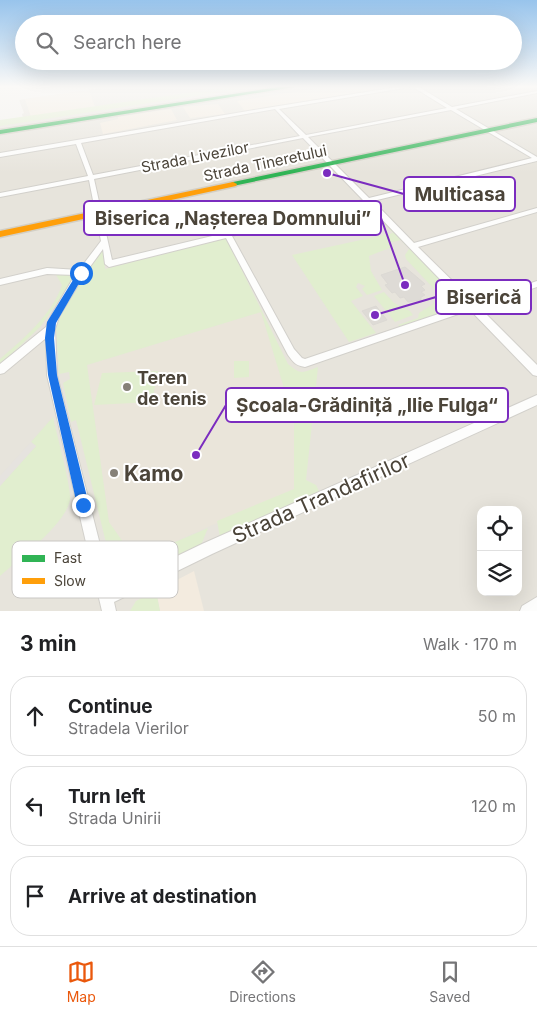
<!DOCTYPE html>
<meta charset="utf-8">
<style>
body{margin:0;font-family:Inter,sans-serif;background:#f6f6f6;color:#202124}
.controls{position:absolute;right:15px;bottom:15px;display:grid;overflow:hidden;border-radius:10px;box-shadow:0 5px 20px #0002}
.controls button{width:45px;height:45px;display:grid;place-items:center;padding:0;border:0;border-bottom:1px solid #e0e0e0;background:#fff;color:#202124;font:25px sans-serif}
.stop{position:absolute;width:15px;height:15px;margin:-11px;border:4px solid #1a73e8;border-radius:50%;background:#fff}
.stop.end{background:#1a73e8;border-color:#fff;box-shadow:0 1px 5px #0008}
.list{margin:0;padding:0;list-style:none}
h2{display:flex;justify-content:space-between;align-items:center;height:65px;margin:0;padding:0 20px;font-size:21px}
h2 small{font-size:16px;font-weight:400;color:#757577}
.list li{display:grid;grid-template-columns:32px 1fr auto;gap:15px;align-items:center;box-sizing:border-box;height:80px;margin:0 10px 10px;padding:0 10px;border:1px solid #e0e0e0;border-radius:20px}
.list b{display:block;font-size:19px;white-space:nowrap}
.list p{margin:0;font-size:16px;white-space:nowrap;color:#757577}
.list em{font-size:16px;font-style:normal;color:#757577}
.icon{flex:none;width:28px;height:28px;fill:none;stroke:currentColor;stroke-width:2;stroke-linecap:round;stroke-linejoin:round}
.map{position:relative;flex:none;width:537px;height:611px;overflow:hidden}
.search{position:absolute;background:#fff;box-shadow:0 5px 20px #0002;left:15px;right:15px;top:15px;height:55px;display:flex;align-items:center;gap:12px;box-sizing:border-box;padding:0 18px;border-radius:28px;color:#757577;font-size:19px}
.sheet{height:335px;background:#fff}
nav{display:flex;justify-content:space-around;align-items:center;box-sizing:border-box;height:70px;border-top:1px solid #e0e0e0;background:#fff;font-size:14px;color:#757577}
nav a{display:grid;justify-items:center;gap:2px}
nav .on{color:#ea580c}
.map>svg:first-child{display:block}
.residential{fill:#e7e4dc;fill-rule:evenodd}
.commercial{fill:#f3ebdf}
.education{fill:#eae5da}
.green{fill:#e1eecf}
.parking{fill:#e6e3df}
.building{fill:#dedbd6;stroke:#dcd9d4}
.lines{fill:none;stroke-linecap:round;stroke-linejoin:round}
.street-casing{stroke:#d2d0cb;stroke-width:2}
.fast-casing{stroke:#d3cfc5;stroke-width:3}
.slow-casing{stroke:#d3cfc5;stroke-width:3}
.street{fill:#fdfdfc;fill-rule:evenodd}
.fast{fill:#30b455;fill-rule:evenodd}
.slow{fill:#ff9f0a;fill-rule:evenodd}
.route{fill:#1a73e8}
.poi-dot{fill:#868178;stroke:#fff;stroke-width:2}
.labels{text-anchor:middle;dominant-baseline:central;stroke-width:4;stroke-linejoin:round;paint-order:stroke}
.far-street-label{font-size:15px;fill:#4b4439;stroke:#fff}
.poi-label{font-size:18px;font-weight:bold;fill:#4b4439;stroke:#fff;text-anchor:start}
.near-poi-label{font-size:21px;font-weight:bold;fill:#4b4439;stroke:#fff;text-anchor:start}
.near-street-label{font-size:21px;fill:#4b4439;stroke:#fff}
.key{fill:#fff;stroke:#c9c7c4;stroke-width:1}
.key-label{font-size:14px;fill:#4b4439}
.leader{fill:none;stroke:#7b2cbf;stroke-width:2}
.callout-dot{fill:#7b2cbf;stroke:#fff;stroke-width:2}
.callout{fill:#fff;stroke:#7b2cbf;stroke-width:2}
.callout-label{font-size:19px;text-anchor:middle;font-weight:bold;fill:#4b4439}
</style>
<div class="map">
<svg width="537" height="611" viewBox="0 0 537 611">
<rect width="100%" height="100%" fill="#f4f2ee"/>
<path class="residential" d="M109,87H537V611H0V121L23,118L22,114L24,113L19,100ZM481,510H518V592H481Z"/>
<g class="commercial">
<path d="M327,87H393L245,111L237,101Z"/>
<path d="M89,90L95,107L31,117L25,99Z"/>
<path d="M218,104L225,114L190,118L183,107Z"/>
<path d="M171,109L177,120L103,134L100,123L118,119V117Z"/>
<path d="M194,571L204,611H160L156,591Z"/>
</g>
<path class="education" d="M261,312L294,421V489L133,560L127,547L109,523L87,365Z"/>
<g class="green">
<path d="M228,87H253L0,126V120Z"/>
<path d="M362,204L369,206L406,243L405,245L401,240L389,243L392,247L369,256L371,271L382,290L367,295L362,289L365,286L358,283L356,287L363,296L351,301L376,333L349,342L292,255L393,233L365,205L341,211L339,210Z"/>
<path d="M226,238L288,364C301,375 302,373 318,367L306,480L316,485L319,491L220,537L217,521L294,489V421L261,312L87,365L109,522L123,542L108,551L76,420L71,422L63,383L70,379L69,372L59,374L56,328L63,311L103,247L105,269Z"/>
<path d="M409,249H412L465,304L401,327L398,325L418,318L419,313L433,304L437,295L434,289L406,259L405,255Z"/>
<path d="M55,273L68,275L73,279L41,326L0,365V359C23,339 52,315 62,285Z"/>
<path d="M384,292L394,303L410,311L413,315L395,322L374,296Z"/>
<path d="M234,361H249V377L234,378Z"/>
<path d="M158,371L152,402L94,405L102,373Z"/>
<path d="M53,417C56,432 72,490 70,500C65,525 19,559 0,576V486L36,446L31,442Z"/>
<path d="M208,528L201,545L117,585L116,579L130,553L133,560Z"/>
<path d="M156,591L160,611H130L136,601Z"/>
</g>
<path class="parking" d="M31,442L36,446L0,486V476Z"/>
<g class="building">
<path d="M405,267L425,284L421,286L425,290L421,292L425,295L421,297V300L408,302L404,297L400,298L395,292L392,293L385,285L388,284L381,275Z"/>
<path d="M376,306L387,320L373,325L362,311Z"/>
</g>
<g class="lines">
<defs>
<g id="street">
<path d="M397,87H410L279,109L306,135L447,108L413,87H419L452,107L537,91V93L456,109L537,157V161L373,201L414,243L537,208V212L418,247L474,302L537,281V287L479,307L537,365V376L533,375L470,310L305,367C295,365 294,363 288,355L226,238L109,267L105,264L103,249L84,275L59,317L55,329L57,375L111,588L202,544L537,395V405L212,554L114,602L116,611H102L47,375L46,338L4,373L0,374V364L46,327L52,314L75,275L47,274L0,285V279L47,268L79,270L101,241L89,180L0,197V193L88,176L76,144L0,157V153L254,110ZM275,109L300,136L93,175L81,143ZM451,110L532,158L369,198L308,137ZM303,138L363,200L112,260L94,179ZM366,203L465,305L305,359L302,358L294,349L232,236Z"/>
<path d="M537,597V611H520L522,606Z"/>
</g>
<g id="fast">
<path d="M278,87H294L0,134V130Z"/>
<path d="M537,118V122L233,186L229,184L233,182Z"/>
</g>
<path id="slow" d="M233,182L237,184L236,186L0,237V231Z"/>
</defs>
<use href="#street" class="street-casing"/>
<use href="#fast" class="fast-casing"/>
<use href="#slow" class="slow-casing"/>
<use href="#street" class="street"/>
<use href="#fast" class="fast"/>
<use href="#slow" class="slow"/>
</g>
<linearGradient id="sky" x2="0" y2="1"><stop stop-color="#98c4ec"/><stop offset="0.5" stop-color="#faf9f7"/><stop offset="1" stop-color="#faf9f7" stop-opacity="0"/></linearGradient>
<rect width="537" height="173" fill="url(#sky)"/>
<path class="route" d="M81,271L85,273L56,323L54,338L57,375L89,505L87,509L83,511L79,509L77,505L48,375L45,338L47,322L78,272Z"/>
<g class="poi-dot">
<circle cx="127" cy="387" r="5"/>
<circle cx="114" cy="473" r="5"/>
</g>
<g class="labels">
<g class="far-street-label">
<text transform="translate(195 157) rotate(-11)">Strada Livezilor</text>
<text transform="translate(265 163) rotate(-12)">Strada Tineretului</text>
</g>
<g class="poi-label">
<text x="137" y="377">Teren<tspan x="137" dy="21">de tenis</tspan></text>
</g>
<g class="near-poi-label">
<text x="124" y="473">Kamo</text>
</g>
<g class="near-street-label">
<text transform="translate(321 498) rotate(-24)">Strada Trandafirilor</text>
</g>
</g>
<rect x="12" y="541" width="166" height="57" rx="8" class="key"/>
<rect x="22" y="555" width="23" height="7" fill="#30b455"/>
<rect x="22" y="578" width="23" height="6" fill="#ff9f0a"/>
<g class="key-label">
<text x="54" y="563">Fast</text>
<text x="54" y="586">Slow</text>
</g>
<path class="leader" d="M327 173L404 194M405 285L381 218M375 315L436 297M196 455L226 405"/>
<g class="callout-dot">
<circle cx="327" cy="173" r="5"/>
<circle cx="405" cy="285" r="5"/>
<circle cx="375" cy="315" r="5"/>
<circle cx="196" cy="455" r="5"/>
</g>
<g class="callout">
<rect x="404" y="177" width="111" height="34" rx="5"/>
<rect x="84" y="201" width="297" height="34" rx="5"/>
<rect x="436" y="280" width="95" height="34" rx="5"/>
<rect x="226" y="388" width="282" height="34" rx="5"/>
</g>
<g class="callout-label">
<text x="460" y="201">Multicasa</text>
<text x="233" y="225">Biserica „Nașterea Domnului”</text>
<text x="484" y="304">Biserică</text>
<text x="367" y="412">Școala-Grădiniță „Ilie Fulga“</text>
</g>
</svg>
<div class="controls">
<button><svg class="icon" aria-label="locate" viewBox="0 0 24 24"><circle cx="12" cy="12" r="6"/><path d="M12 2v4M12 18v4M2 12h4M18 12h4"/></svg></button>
<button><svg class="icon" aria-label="layers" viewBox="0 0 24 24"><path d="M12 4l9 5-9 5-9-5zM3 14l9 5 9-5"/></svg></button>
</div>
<div class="stop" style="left:81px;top:273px"></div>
<div class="stop end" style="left:83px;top:505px"></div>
<div class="search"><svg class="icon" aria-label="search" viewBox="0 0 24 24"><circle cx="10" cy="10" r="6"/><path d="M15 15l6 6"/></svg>Search here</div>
</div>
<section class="sheet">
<h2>3 min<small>Walk · 170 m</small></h2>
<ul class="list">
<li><svg class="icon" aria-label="ahead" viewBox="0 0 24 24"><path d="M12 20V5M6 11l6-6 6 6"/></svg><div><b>Continue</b><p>Stradela Vierilor</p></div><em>50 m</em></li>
<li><svg class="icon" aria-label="left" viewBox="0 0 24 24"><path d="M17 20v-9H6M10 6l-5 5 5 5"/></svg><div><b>Turn left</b><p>Strada Unirii</p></div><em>120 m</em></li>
<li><svg class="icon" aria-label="arrive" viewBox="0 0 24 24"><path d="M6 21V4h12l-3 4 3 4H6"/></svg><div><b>Arrive at destination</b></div></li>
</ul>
</section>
<nav>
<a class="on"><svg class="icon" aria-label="map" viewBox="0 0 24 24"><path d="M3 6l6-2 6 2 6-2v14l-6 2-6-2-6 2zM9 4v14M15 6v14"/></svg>Map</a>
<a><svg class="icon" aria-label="directions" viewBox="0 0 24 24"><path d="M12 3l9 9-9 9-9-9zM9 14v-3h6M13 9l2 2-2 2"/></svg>Directions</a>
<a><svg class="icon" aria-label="saved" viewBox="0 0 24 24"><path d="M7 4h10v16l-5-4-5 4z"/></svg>Saved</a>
</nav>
